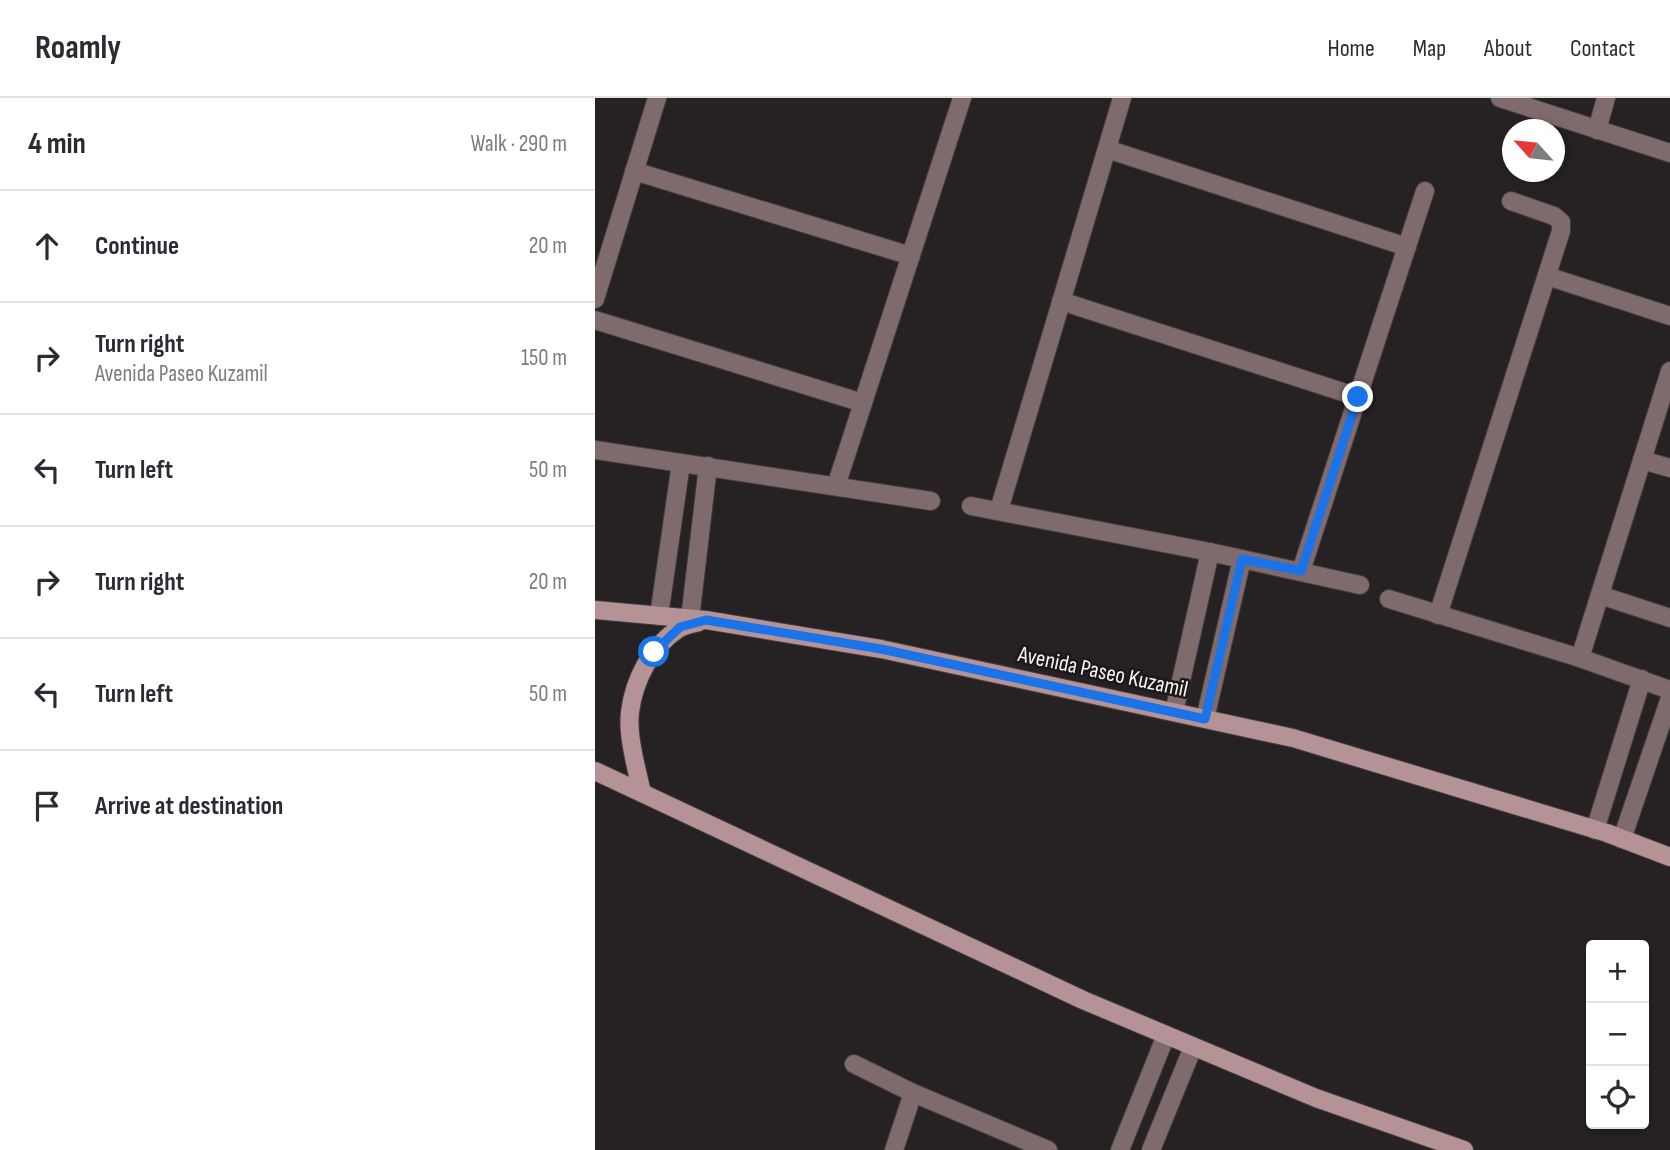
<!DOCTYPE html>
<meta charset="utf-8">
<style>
body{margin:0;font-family:"Sofia Sans Condensed",sans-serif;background:#f7f7f7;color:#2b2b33}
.controls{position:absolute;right:21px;bottom:21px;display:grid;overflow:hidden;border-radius:7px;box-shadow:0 4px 10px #0003}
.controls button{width:63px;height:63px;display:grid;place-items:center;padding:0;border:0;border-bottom:2px solid #e1e1e2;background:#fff;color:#2b2b33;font:35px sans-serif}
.compass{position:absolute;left:907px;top:21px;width:63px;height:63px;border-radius:50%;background:#fff;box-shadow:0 4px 10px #0003;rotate:297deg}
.stop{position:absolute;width:21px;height:21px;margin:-16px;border:5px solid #1a73e8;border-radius:50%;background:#fff}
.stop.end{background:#1a73e8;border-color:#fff;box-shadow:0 2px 7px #0008}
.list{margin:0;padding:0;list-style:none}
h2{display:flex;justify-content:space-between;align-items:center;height:91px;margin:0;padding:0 28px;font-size:30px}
h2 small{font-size:23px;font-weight:400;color:#7c7c81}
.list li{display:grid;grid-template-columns:46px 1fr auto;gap:21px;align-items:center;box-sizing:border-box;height:112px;padding:0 28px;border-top:2px solid #e1e1e2}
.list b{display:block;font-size:26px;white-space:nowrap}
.list p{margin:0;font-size:23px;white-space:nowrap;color:#7c7c81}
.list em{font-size:23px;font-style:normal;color:#7c7c81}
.icon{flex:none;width:38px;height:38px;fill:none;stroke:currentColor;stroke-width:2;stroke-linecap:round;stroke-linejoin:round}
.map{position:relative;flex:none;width:1075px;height:1052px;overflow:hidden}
header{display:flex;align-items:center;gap:42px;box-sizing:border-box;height:98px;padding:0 35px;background:#fff;border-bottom:2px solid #e1e1e2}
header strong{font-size:33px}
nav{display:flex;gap:38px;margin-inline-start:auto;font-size:24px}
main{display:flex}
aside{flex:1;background:#fff}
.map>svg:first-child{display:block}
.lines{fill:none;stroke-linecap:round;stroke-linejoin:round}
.street-casing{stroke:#433e3f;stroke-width:20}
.secondary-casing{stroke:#433e3f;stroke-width:20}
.street{stroke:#7f6a6c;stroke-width:18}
.secondary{stroke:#b59296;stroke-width:18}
.route{stroke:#1a73e8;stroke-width:9}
.labels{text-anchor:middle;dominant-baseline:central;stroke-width:5;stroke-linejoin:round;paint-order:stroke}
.street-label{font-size:23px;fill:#f7f3f4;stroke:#1d1818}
</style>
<header>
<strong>Roamly</strong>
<nav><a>Home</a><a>Map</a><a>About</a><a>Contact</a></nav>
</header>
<main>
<aside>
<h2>4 min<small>Walk · 290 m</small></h2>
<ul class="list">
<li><svg class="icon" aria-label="ahead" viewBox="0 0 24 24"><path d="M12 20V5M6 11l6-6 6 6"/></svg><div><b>Continue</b></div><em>20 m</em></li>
<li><svg class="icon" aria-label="right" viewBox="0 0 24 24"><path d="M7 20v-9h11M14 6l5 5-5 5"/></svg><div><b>Turn right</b><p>Avenida Paseo Kuzamil</p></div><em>150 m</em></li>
<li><svg class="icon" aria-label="left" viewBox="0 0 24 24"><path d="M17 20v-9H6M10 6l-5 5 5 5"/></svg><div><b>Turn left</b></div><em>50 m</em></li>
<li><svg class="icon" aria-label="right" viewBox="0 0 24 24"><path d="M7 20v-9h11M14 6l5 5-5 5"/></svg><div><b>Turn right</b></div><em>20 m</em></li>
<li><svg class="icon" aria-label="left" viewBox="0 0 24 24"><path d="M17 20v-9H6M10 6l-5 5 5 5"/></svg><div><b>Turn left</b></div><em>50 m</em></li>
<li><svg class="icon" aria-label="arrive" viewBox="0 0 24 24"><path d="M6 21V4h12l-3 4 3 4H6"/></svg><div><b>Arrive at destination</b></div></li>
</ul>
</aside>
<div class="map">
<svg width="1075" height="1052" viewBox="0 0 1075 1052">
<rect width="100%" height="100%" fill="#262122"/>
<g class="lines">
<defs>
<g id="street">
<path d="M905,0L1075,55"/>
<path d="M1002,32L1011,0"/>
<path d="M512,51L812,149"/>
<path d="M39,73L316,158"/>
<path d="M952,178L1075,218"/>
<path d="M0,201L62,0"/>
<path d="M466,203L763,299"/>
<path d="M0,222L268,305"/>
<path d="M0,352L336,403"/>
<path d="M1047,362L1075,370"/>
<path d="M241,388L367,0"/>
<path d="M376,408L615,454L765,487"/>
<path d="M404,412L527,0"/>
<path d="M706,473L830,93"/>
<path d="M1005,497L1075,520"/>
<path d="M794,501L985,560L1075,592"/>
<path d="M843,517L966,133V124L959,118L916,103"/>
<path d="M64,518L86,365"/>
<path d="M95,521L113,368"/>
<path d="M985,560L1075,273"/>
<path d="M579,614L615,454"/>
<path d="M610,621L647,461"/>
<path d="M1000,732L1047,581"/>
<path d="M1027,741L1075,600"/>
<path d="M259,966L318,995L453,1052"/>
<path d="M299,1052L318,995"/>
<path d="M525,1052L571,937"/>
<path d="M556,1052L598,949"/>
</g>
<g id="secondary">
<path d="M0,512L111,522L286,551L698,640L1012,735L1075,759"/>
<path d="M0,673L488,902L721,1000L869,1052"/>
<path d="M47,695C42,672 32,638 35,614C39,582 56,549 83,531C89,527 97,526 104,524"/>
</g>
</defs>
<use href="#street" class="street-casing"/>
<use href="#secondary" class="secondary-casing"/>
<use href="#street" class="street"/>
<use href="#secondary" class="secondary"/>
</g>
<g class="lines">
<path class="route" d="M59,554L85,529L111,522L286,551L610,621L647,461L706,473L763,299"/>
</g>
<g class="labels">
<g class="street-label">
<text transform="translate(508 574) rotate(12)">Avenida Paseo Kuzamil</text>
</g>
</g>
</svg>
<div class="controls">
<button>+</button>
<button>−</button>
<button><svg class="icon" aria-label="locate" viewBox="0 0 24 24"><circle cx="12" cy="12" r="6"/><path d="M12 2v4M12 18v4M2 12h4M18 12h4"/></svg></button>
</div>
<svg class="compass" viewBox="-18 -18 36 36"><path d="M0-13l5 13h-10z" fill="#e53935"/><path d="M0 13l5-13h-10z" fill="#7c7c81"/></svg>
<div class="stop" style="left:59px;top:554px"></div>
<div class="stop end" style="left:763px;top:299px"></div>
</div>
</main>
